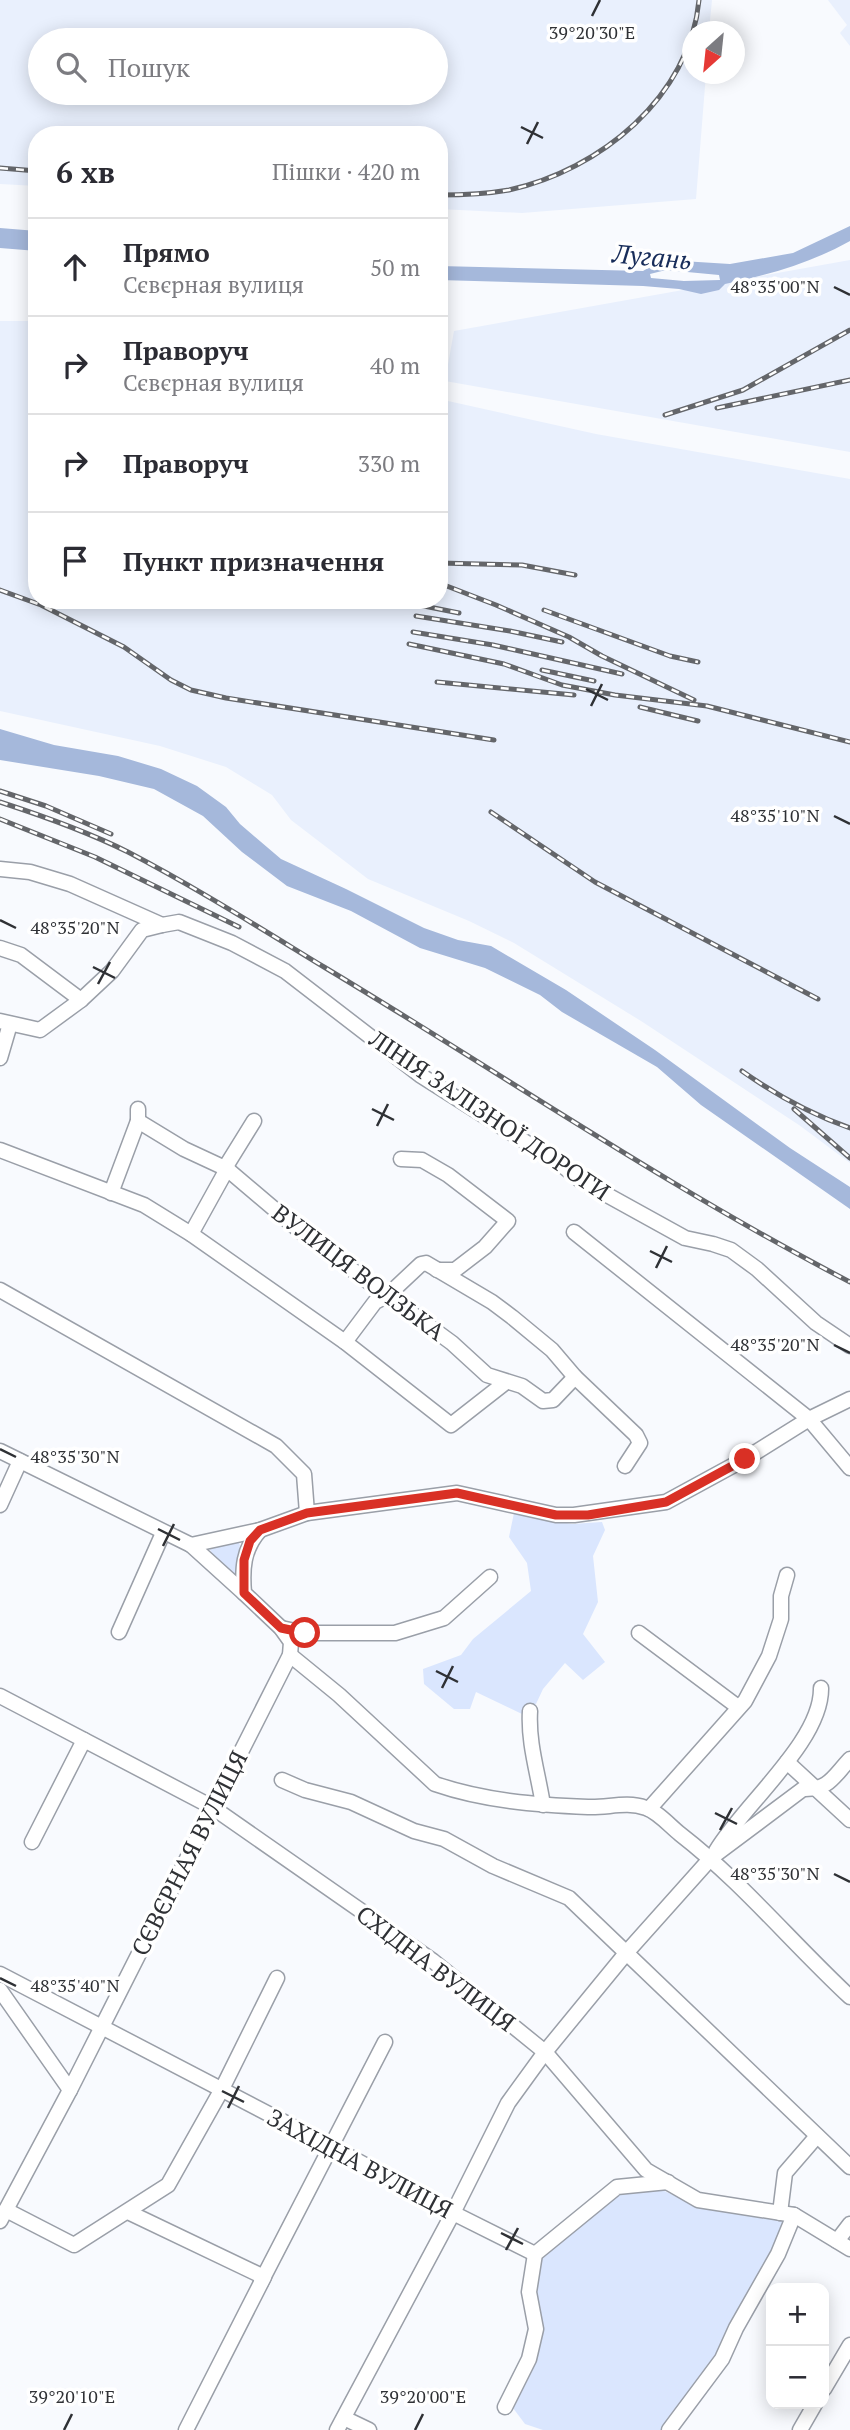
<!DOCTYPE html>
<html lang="uk">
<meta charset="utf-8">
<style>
body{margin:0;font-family:"PT Serif",serif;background:#f7f7f7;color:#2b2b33}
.controls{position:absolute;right:21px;bottom:21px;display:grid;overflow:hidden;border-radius:14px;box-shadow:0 4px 18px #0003}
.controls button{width:63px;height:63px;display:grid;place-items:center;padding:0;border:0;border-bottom:2px solid #e1e1e2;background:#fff;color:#2b2b33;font:35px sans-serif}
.compass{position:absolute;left:682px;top:21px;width:63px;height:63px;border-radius:50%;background:#fff;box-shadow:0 4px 18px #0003;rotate:207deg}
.stop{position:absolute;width:21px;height:21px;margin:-16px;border:5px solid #d93025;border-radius:50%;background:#fff}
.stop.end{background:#d93025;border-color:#fff;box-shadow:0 2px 7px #0008}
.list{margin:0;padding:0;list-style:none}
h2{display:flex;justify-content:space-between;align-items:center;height:91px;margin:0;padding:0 28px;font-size:30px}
h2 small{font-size:23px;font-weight:400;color:#7c7c81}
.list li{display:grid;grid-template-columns:46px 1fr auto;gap:21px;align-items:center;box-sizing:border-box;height:98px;padding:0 28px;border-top:2px solid #e1e1e2}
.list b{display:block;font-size:26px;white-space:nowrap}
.list p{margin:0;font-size:23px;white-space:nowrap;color:#7c7c81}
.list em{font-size:23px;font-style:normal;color:#7c7c81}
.icon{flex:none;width:38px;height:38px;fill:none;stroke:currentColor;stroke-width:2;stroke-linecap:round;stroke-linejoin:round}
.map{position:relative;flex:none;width:850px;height:2430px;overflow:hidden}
.search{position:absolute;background:#fff;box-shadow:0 4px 18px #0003;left:28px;top:28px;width:420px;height:77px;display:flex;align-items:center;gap:18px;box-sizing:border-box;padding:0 24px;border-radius:38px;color:#7c7c81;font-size:26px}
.panel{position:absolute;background:#fff;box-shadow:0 4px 18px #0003;left:28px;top:126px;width:420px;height:483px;border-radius:28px}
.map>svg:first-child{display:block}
.built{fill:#e9f0fd;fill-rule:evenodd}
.green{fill:#dae6fe}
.water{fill:#a5b8db;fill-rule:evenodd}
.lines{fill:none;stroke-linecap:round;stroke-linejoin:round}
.minor-casing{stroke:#9a9fa8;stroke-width:17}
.minor{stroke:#fff;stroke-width:14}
.rail-casing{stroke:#64666a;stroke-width:5}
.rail{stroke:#fff;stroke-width:2.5;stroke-dasharray:8;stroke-linecap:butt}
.route{stroke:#d93025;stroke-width:9}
.ticks{fill:none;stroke:#2f3135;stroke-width:2.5}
.labels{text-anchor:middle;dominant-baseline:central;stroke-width:7;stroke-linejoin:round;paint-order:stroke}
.street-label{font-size:24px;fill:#2f3135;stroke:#fff}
.water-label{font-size:26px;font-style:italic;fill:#182d5a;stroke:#fff}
.ticks-label{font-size:18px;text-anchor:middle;fill:#2f3135;stroke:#fff;stroke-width:7;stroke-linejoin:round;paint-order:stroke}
</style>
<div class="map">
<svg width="850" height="2430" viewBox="0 0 850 2430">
<rect width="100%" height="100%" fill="#f8fafe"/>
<g class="built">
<path d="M0,0H712L709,31L692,32V74H706L696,199L522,213L439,209V135H37V186L0,184ZM436,40V93H40V40Z"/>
<path d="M828,0H850V46L840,33L847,25Z"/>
<path d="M850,260V452L445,381L454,331Z"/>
<path d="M0,321H37V600H439V399L596,434L850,479V1163L799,1125L641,1021L514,943L469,921L368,879L291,820L272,795L226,767L160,746L0,711Z"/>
</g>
<g class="green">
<path d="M514,1513L572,1524L602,1522L605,1530L593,1556L598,1602L583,1634L605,1662L583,1680L565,1663L543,1689L536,1704L522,1714L476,1692L470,1709H454L424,1684L423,1669L461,1655L473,1639L531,1591L527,1563L509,1537Z"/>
<path d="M238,1541L240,1545L235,1575L231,1574L213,1555L209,1548Z"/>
<path d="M660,2189L699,2207L783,2219L775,2250L719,2358L661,2430H543L525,2424L513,2408L535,2359V2287L541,2258L595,2205L628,2190Z"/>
</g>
<g class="water">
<path d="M850,226V241C811,263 768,275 725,284L719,290L701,294L679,289L643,286L439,280V266L643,271L653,265L682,261L730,264L793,253ZM666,270L719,275L720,280L684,281L651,278L650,274Z"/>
<path d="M0,228L37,231V251L0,248Z"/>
<path d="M0,729L54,745L118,756L161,769L197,786L226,807L240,824L281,859L346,889L424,928L458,940L491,946L566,990L655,1050L790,1148L850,1187V1209L701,1105L657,1067L562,1012L540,995L485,968L420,948L351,911L287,886L242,852L203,816L154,789L99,776L0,760Z"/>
</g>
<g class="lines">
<defs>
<g id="minor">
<path d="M0,869L30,872L70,884L162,925L179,922L232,943L285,971L420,1075L563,1166L580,1180L685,1238L713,1244L731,1250L757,1269L816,1323L850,1346"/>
<path d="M0,948L21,955L81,1000"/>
<path d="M0,1021L40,1030L81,1000L112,971L142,930L162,925"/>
<path d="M0,1058L10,1024"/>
<path d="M138,1121L184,1149L227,1169L306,1236L452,1343L487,1375L522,1386L543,1401L553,1400L575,1377"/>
<path d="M0,1150L144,1205L191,1234L345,1342L451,1425L506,1382"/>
<path d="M401,1159L422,1160L448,1175L508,1221L485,1247L455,1270H437"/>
<path d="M111,1193L138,1121V1109"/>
<path d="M574,1232L809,1419L850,1468"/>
<path d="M191,1234L227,1169L228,1163L254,1121"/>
<path d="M0,1290L276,1446L304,1474L307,1513"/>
<path d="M345,1342L375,1302L388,1295L421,1264L426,1263L492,1302L512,1317L552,1350L575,1377L636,1435L640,1443L625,1466"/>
<path d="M0,1451L191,1545L260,1530L307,1513L457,1493L556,1515H574L666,1502L745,1459L809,1419L850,1399"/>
<path d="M0,1505L20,1461"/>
<path d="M191,1545L244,1593"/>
<path d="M281,1628L305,1633H395L444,1618L490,1577"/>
<path d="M119,1632L163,1533"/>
<path d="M639,1633L738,1707"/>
<path d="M290,1655L339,1695L435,1784C484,1801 537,1805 588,1807C608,1808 626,1801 646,1808C658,1812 670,1826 680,1834C742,1882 792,1943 850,1997"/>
<path d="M0,1696L212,1807L433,1961L545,2052L646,2170L698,2200L794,2215L850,2249"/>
<path d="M530,1711C528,1743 538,1773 543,1805"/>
<path d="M787,1762L850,1820"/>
<path d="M282,1780L305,1790L351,1802L414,1831L444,1839L493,1866L569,1898L850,2167"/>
<path d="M649,1809L745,1701L769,1656L781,1619V1596L787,1575"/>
<path d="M32,1842L84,1740"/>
<path d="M716,1851C743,1805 822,1741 821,1688"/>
<path d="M0,1974L332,2147L453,2213L535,2254"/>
<path d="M0,1990L70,2090"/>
<path d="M6,2210L74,2245L168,2185L222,2089L277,1978"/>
<path d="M128,2212L264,2277L186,2430"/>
<path d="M780,2213L785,2173L817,2136"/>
<path d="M0,2221L70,2090L290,1655L291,1642L281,1628L244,1593C242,1569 243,1549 260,1530"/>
<path d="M837,2241L850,2224"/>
<path d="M261,2282L385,2042"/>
<path d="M824,2389L850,2345"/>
<path d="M505,2407L529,2359L536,2329L529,2292L535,2254L617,2187L668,2182"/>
<path d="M344,2418L369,2430"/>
<path d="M337,2430L453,2213L508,2103L545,2052L627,1952L711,1858L803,1789C829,1790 833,1777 850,1759"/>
<path d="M669,2430L722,2359L736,2328L778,2254L794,2215"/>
<path d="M800,2430L815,2404"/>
</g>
</defs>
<use href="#minor" class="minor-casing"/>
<use href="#minor" class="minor"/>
<defs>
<g id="rail">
<path d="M0,168L37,171"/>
<path d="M439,195C462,195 486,194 509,190C600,170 690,97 699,0"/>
<path d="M717,408L850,380"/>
<path d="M665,415L743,390L850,330"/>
<path d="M439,563L522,565L575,575"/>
<path d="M439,583L496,605L569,637L602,656L694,700"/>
<path d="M0,590L41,605L124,647L171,680L191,690L226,698L494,740"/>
<path d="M419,605L459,613"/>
<path d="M544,610L670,656L698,662"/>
<path d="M416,616L510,631L562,642"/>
<path d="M413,632L493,645L622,674"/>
<path d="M409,644L504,664L562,685L615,695L707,706L850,742"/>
<path d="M542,670L594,681"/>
<path d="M437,682L574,695"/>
<path d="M640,707L698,721"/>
<path d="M0,791L46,806L111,834"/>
<path d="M0,802C43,816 88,832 128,852C195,887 260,928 324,967C499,1072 669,1188 850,1282"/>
<path d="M491,812L595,882L818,999"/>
<path d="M0,819L95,857L239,927"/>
<path d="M742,1071C776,1095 811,1114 850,1128"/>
<path d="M794,1109L850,1158"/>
</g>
</defs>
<use href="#rail" class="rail-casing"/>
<use href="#rail" class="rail"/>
</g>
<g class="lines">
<path class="route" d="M305,1633L281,1628L244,1593V1560L250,1541L260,1530L307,1513L457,1493L556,1515H588L666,1502L745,1459"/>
</g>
<path class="ticks" d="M592,16L600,0M521,127L543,138M527,144L538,122M834,287L850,295M586,689L608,700M591,706L602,684M834,816L850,824M0,920L16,928M93,967L115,978M98,984L110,962M372,1109L394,1120M377,1126L388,1104M650,1251L672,1262M656,1268L667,1246M834,1345L850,1353M0,1449L16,1457M158,1529L180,1540M163,1546L174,1524M436,1671L458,1682M442,1688L453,1666M715,1813L737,1824M720,1830L732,1808M834,1874L850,1882M0,1978L16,1986M222,2091L244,2102M228,2108L239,2086M501,2233L523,2244M506,2250L518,2228M64,2430L72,2414M415,2430L423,2414"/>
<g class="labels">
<g class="street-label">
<text transform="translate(490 1115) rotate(34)">ЛІНІЯ ЗАЛІЗНОЇ ДОРОГИ</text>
<text transform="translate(359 1272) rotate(37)">ВУЛИЦЯ ВОЛЗЬКА</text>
<text transform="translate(189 1853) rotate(-63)">СЄВЄРНАЯ ВУЛИЦЯ</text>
<text transform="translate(436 1968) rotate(37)">СХІДНА ВУЛИЦЯ</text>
<text transform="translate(360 2163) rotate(28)">ЗАХІДНА ВУЛИЦЯ</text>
</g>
<g class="water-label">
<text transform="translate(652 256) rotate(5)">Лугань</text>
</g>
</g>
<g class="ticks-label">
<text x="592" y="39">39°20'30"E</text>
<text x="775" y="293">48°35'00"N</text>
<text x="775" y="822">48°35'10"N</text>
<text x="75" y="934">48°35'20"N</text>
<text x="775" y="1351">48°35'20"N</text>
<text x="75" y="1463">48°35'30"N</text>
<text x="775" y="1880">48°35'30"N</text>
<text x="75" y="1992">48°35'40"N</text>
<text x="72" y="2403">39°20'10"E</text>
<text x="423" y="2403">39°20'00"E</text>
</g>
</svg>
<div class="controls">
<button>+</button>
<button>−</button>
</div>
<svg class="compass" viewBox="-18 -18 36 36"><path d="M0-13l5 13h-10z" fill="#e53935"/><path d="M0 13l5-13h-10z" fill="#7c7c81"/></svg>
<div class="stop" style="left:305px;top:1633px"></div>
<div class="stop end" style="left:745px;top:1459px"></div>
<div class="search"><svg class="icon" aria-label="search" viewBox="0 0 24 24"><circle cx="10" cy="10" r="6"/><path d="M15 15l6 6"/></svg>Пошук</div>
<section class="panel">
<h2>6 хв<small>Пішки · 420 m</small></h2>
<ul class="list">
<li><svg class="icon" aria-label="ahead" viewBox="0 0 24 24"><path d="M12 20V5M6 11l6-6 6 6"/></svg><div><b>Прямо</b><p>Сєвєрная вулиця</p></div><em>50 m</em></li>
<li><svg class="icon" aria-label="right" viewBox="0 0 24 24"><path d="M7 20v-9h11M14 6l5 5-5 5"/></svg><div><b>Праворуч</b><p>Сєвєрная вулиця</p></div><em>40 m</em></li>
<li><svg class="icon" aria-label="right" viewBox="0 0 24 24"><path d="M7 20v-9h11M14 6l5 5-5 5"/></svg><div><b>Праворуч</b></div><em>330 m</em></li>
<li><svg class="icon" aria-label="arrive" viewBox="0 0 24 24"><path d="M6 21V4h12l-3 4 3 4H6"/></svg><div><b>Пункт призначення</b></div></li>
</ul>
</section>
</div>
